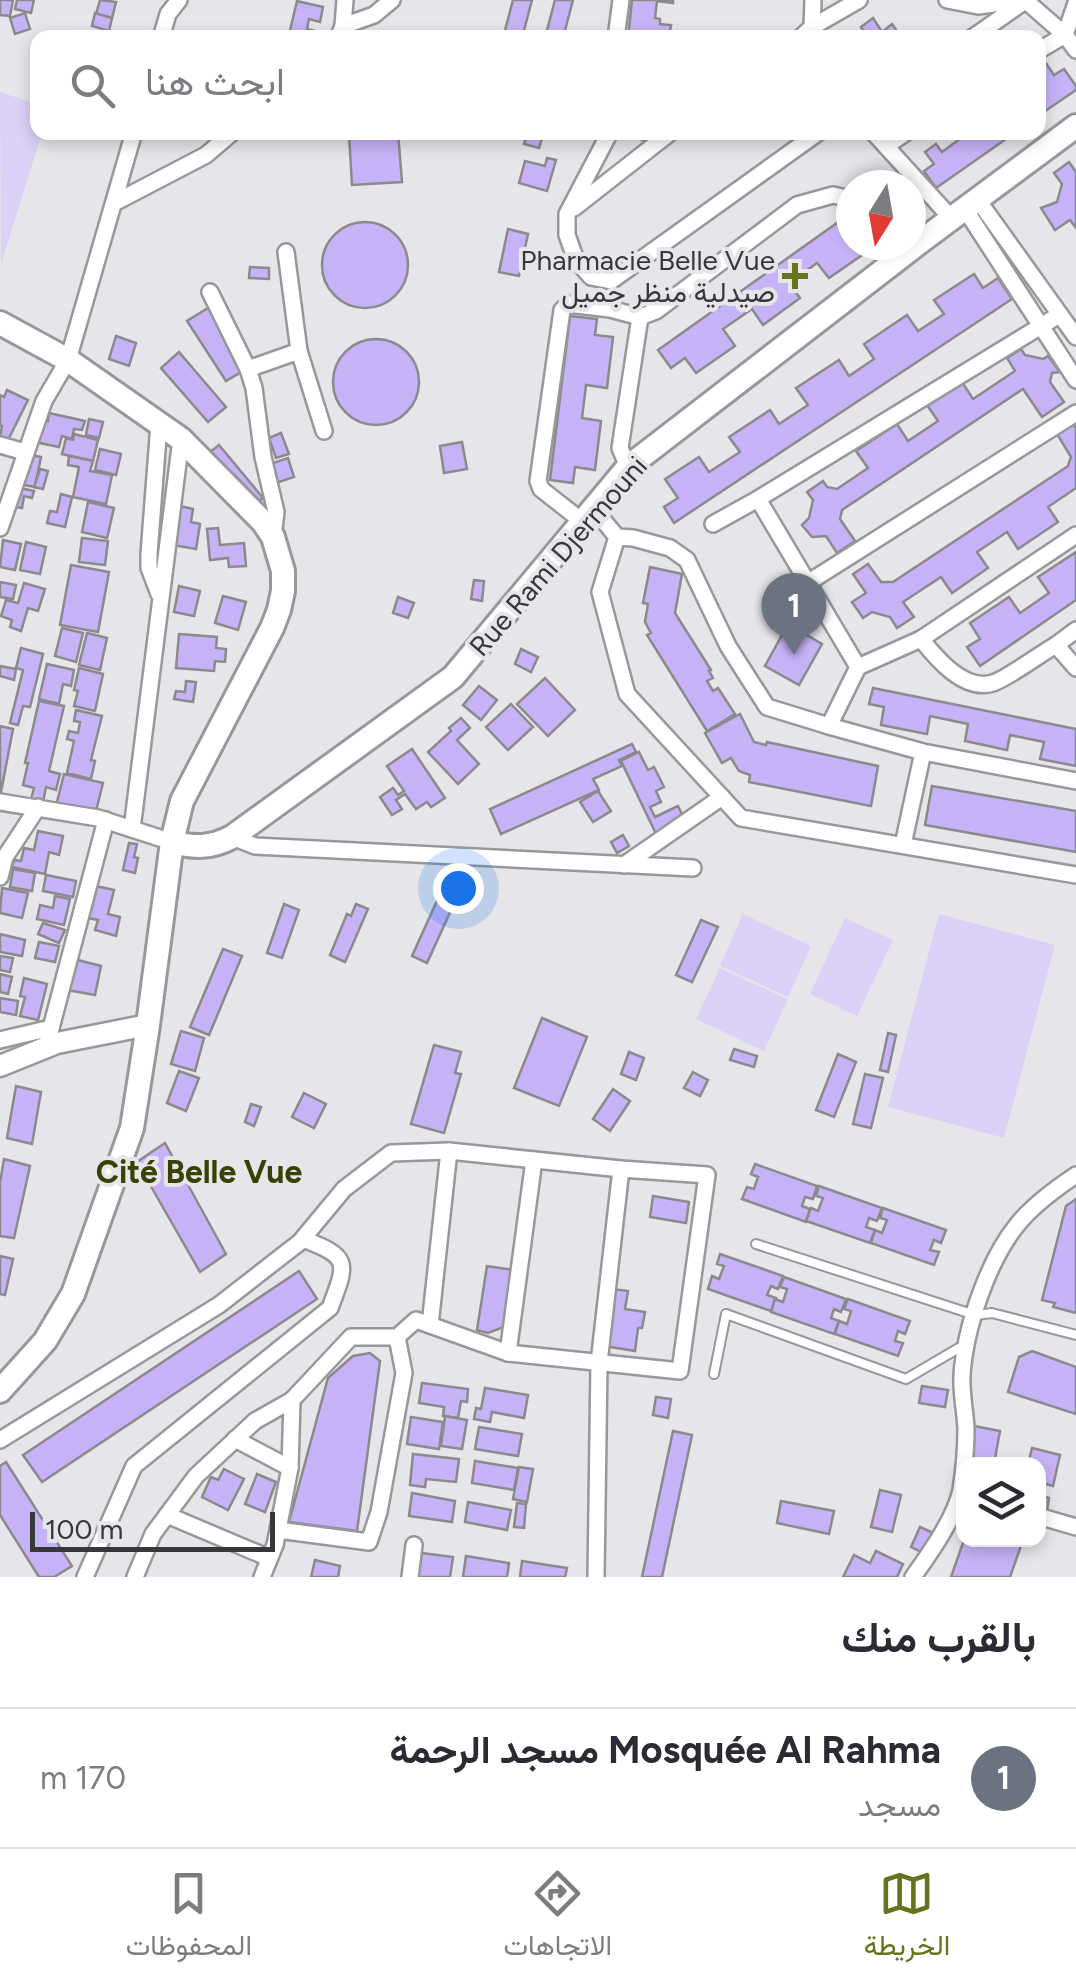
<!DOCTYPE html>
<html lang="ar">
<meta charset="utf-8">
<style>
body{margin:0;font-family:Figtree,Vazirmatn,sans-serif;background:#f2f2f3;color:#2b2b33;direction:rtl}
.controls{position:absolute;right:30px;bottom:30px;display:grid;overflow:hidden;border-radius:20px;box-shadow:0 5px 15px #0003}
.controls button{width:90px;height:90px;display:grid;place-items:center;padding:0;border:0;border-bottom:2px solid #e1e1e2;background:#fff;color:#2b2b33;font:50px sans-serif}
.compass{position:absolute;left:836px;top:170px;width:90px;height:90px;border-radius:50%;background:#fff;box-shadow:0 5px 15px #0003;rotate:191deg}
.scale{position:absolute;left:30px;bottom:25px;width:245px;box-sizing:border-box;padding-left:10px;border:5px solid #383739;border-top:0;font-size:28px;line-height:35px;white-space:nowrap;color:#383739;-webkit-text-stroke:8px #e6e5e9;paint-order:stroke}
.you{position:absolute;left:458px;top:888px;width:35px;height:35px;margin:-25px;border:8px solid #fff;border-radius:50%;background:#1a73e8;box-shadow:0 0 0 15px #1a73e833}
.badge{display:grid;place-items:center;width:65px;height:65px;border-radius:50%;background:#66721c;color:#fff;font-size:32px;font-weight:700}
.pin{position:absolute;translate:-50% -82px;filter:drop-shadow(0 2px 5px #0008)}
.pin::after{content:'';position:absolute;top:52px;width:35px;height:30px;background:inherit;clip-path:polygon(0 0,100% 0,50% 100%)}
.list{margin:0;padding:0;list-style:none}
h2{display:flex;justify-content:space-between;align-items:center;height:130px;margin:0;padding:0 40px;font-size:42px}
h2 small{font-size:32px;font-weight:400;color:#7c7c81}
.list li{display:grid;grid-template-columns:65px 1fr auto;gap:30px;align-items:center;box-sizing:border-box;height:140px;padding:0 40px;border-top:2px solid #e1e1e2}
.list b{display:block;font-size:38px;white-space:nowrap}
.list p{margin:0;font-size:32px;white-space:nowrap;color:#7c7c81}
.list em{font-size:32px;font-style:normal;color:#7c7c81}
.icon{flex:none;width:55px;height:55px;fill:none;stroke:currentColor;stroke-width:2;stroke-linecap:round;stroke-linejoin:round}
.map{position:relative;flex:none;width:1076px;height:1577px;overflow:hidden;direction:ltr}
.search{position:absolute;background:#fff;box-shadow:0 5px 15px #0003;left:30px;right:30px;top:30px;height:110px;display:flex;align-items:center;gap:25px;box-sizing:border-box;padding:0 35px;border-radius:20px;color:#7c7c81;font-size:38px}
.sheet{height:270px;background:#fff}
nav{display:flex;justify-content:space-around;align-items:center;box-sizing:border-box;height:140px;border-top:2px solid #e1e1e2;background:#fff;font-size:28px;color:#7c7c81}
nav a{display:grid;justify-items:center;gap:5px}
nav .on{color:#66721c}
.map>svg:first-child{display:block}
.green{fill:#dbd1f7}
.building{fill:#c6b3f7;stroke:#8a898c;stroke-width:2.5}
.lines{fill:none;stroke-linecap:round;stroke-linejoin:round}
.service-casing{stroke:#98979a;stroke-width:12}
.minor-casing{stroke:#98979a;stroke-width:20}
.tertiary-casing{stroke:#98979a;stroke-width:25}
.secondary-casing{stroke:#98979a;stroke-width:28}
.service{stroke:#fff;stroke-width:8}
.minor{stroke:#fff;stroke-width:15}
.tertiary{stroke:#fff;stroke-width:20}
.secondary{stroke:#fff;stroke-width:22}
.poi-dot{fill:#66721c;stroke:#e6e5e9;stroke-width:4}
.labels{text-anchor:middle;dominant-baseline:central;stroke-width:8;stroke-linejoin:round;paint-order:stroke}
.poi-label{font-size:28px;fill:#383739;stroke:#e6e5e9;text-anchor:end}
.street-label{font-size:28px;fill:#383739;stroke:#e6e5e9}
.quarter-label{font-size:32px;font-weight:bold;fill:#384002;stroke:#e6e5e9}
</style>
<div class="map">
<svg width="1076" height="1577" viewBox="0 0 1076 1577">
<rect width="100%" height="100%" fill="#e6e5e9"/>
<g class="green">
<path d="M0,92L37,104L38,132L42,133L1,264Z"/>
<path d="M743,914L811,946L788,997L720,966Z"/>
<path d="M939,914L1055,945L1004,1138L888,1107Z"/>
<path d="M845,918L893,940L857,1016L810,994Z"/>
<path d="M720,968L788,999L764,1051L696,1019Z"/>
</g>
<g class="building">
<path d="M0,0H13L10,16L0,15Z"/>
<path d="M17,0H34L31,13L15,9Z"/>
<path d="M100,0L116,2L112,18L96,14Z"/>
<path d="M513,0H532L522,38H503Z"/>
<path d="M555,0H573L563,38H545Z"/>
<path d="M632,0H673V3L657,1L655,18L660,19V24L671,25L669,38H628Z"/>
<path d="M297,1L323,7L320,22L309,19L307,29L320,32L319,38L289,35Z"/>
<path d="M25,13L30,29L15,34L10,18Z"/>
<path d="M95,13L112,18L109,31L92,26Z"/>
<path d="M873,18L882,32L892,24L902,38H865L867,36L861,27Z"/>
<path d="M1045,62L1054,75L1064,69L1076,86V90L1038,116V66Z"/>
<path d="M398,132L402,182L352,185L349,135Z"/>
<path d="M528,132H544L539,148L524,144Z"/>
<path d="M1016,132L936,188L924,171L934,164L925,152L936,144L942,152L969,132Z"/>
<path d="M547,158L556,160L547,191L519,183L525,161L545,166Z"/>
<path d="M1069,162L1076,172V228L1070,220L1055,230L1041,208L1057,202L1062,184L1054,173Z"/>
<path d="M851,213V245H864L868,251L829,278L817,263L789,283L800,298L763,325L752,309L723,329L735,346L696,373L685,358L671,368L658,350Z"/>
<circle cx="365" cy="265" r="43"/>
<path d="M508,229L528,234L519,276L499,272Z"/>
<path d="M250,267L269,268V279L249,278Z"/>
<path d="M974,274L983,288L998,278L1012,299L674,523L664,507L678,498L665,479L699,457L709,472L740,452L729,437L770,410L779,424L808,405L796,388L839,360L849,376L874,359L864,344L907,315L918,331L944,314L934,300Z"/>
<path d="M208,308L246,369L226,381L187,321Z"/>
<path d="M570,316L597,319L595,335L613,337L607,388L586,385L582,418L601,421L595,470L575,467L573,483L550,480Z"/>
<path d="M116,336L136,343L129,366L109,359Z"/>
<circle cx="376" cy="382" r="43"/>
<path d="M1021,349L1025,355L1043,359L1048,356L1060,372L1052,373L1050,382L1064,402L1042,417L1023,389L842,510L840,519L855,541L837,553L826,536L812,537L802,525L809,518L813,500L807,492L823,481L827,487L837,489L868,468L856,451L897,424L908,441L938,421L927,405L962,382L973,399L1015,371L1007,358Z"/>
<path d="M179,352L226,407L208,422L161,368Z"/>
<path d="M7,390L28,400L8,440L0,437L2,426L0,425V395L4,397Z"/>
<path d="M49,413L85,421L82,430L74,429L72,439L62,436L59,447L35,442L40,420L48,421Z"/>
<path d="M89,419L103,422L99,438L86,435Z"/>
<path d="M1073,424L1076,428V488L1048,507L1058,522L1018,549L1007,532L977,552L988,568L952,593L941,577L903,602L914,617L897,628L890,617L872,612L863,618L852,602L866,593L853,574L868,564L881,582H893L1068,466L1071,457L1057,434Z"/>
<path d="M281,433L289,454L276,458L269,438Z"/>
<path d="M74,434L98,440L93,461L62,454L66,438L73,440Z"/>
<path d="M462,442L467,469L444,473L440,446Z"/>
<path d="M219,445L263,498L254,506L209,453Z"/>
<path d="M100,449L121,454L116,475L95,470Z"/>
<path d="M20,453L41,457L35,487L14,483Z"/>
<path d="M69,456L93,461L90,471L112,475L106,504L73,497L79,467L68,465Z"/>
<path d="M288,458L294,477L276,483L270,464Z"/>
<path d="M40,469L48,471L43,489L34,487Z"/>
<path d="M15,487L34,491L32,498L24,496L22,508L11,506Z"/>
<path d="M61,494L72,497L65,527L47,523L50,511L57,512Z"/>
<path d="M88,502L114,508L107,538L82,532Z"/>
<path d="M180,506L193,509L191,522L200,524L196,549L173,545Z"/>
<path d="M218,528L220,545L244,543L246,566L229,567L228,558L210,560L207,529Z"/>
<path d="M82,538L108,541L105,565L79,562Z"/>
<path d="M3,540L21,544L15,570L0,567Z"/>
<path d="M26,542L46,547L40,574L20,570Z"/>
<path d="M1076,552V600L980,666L967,647L980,639L970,623L1009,597L1020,613L1049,593L1038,577Z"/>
<path d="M71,565L109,572L98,632L60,625Z"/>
<path d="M650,567L682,574L675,613L711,670L709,671L713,678L707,681L713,691L718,688L735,714L707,731L647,635L651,633L645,622L648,604L643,603Z"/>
<path d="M474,580L484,581L482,601L471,599Z"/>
<path d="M0,582L16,585L13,599L0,597Z"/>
<path d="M24,583L45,589L38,611L28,608L21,631L10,627L12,620L1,616L6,600L18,603Z"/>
<path d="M179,586L200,591L194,616L174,612Z"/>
<path d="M223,596L246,602L238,630L215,623Z"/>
<path d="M398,597L414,603L408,618L393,613Z"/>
<path d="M788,624L822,644L799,685L765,666Z"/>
<path d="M62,628L83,633L76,662L55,656Z"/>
<path d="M87,633L107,638L100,670L79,665Z"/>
<path d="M179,634L217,637L216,648L226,649L225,662L215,661L214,671L176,668Z"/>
<path d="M21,648L43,654L30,707L23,706L18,725L10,723L23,670L16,668Z"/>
<path d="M521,649L538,657L531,672L515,664Z"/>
<path d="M47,664L74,670L71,686L63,684L59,704L39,699Z"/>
<path d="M0,666L16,669L14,680L0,676Z"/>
<path d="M79,668L103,674L95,711L74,706L78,691L74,690Z"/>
<path d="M545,678L575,710L548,736L517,704Z"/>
<path d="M186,681L196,682L193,702L174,699L176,691L185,692Z"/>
<path d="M479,686L497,700L481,720L463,705Z"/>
<path d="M873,688L1076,729V766L1040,759L1044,742L1010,735L1007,750L965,741L968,724L930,716L927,734L881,725L884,707L869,704Z"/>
<path d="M39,701L64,706L49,771L60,774L56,790L46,787L43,802L31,799L34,788L23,785L28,763H25Z"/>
<path d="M511,704L533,727L508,750L486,727Z"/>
<path d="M76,710L102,716L91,760L95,761L91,779L67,773L74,741L67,739L69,731L78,733L80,722L74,721Z"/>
<path d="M740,714L754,742L766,745L767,742L878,766L871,806L749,782L750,775L739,771L731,758L722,763L705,733Z"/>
<path d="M461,718L470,728L457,740L479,764L458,784L428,752L451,731L449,728Z"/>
<path d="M0,726L13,729L1,792H0Z"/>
<path d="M632,744L636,752L619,760L622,766L593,779L599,790L501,834L490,809Z"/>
<path d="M412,749L445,798L431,807L427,802L416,809L405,794L396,800L402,809L392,815L380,797L393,788L398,795L404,791L387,766Z"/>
<path d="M639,752L648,770L654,767L664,787L656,791L661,802L650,807L655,817L678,806L689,829L660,842L621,761Z"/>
<path d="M64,774L103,783L95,815L56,806Z"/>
<path d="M932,786L1076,811V852L925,825Z"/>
<path d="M598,791L611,811L593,822L580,802Z"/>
<path d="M38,831L63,836L59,855L49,852L45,874L12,867L14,860L21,861L24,848L34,850Z"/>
<path d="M623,835L629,846L617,853L611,842Z"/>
<path d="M129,843L137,844L134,857L138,858L135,873L123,870Z"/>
<path d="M13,869L35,873L32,891L10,887Z"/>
<path d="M46,875L76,881L73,897L43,891Z"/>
<path d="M96,886L114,890L108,914L120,917L116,936L95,930L98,920L88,918Z"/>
<path d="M2,888L28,893L22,918L0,913Z"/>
<path d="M55,896L70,899L64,925L37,919L40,905L53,908Z"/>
<path d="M437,901L452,908L427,963L412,956Z"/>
<path d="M284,904L299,910L282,958L267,953Z"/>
<path d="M356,904L368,909L345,962L330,955L347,914L351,916Z"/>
<path d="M701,920L718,927L692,982L676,975Z"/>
<path d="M43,923L65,930L59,943L38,934Z"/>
<path d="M0,934L25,940L22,956L0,952Z"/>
<path d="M39,942L59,946L55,962L35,958Z"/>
<path d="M223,949L242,956L209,1035L190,1027Z"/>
<path d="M0,956L13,958L10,972L0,970Z"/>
<path d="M74,959L101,966L95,995L67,990Z"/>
<path d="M0,974L12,977L8,994L0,992Z"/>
<path d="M24,978L47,984L38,1020L20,1016L25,997L20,996Z"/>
<path d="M0,998L18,1001L16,1015L0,1012Z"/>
<path d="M542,1018L587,1037L559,1106L514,1088Z"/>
<path d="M181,1031L204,1038L195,1071L171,1064Z"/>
<path d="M888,1033L896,1035L888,1072L880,1070Z"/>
<path d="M434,1045L461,1052L455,1073L461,1074L444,1133L411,1124Z"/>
<path d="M734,1049L757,1056L754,1067L730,1060Z"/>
<path d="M629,1052L644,1058L636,1080L621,1074Z"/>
<path d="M838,1054L856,1062L834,1117L816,1110Z"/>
<path d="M179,1071L199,1078L186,1111L167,1103Z"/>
<path d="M693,1072L708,1080L700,1096L684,1088Z"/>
<path d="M865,1074L883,1078L871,1128L853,1124Z"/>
<path d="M16,1086L41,1092L32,1144L7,1138Z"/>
<path d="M613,1089L630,1101L610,1131L593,1119Z"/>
<path d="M304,1093L326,1104L314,1128L292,1117Z"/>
<path d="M251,1104L261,1107L254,1126L245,1122Z"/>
<path d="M165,1143L226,1254L200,1272L137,1162Z"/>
<path d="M4,1159L30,1166L14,1238L0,1236V1182Z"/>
<path d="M755,1164L817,1186L813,1199L805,1197L802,1206L810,1209L806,1222L742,1199L747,1187L754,1189L758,1177L751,1174Z"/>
<path d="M819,1186L882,1208L877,1221L869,1218L866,1227L875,1230L870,1243L806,1221L811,1208L818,1211L823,1198L816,1196Z"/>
<path d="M653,1196L689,1202L686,1223L650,1217Z"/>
<path d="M1076,1199V1313L1053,1307L1055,1303L1042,1300L1066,1206Z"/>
<path d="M883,1208L946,1230L941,1243L934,1240L930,1250L939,1252L934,1265L871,1243L875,1230L882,1233L887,1220L880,1218Z"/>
<path d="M720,1254L783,1276L778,1289L771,1286L767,1295L776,1298L771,1311L708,1289L712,1276L719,1279L724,1266L717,1264Z"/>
<path d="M0,1256L13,1259L5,1295L0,1294Z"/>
<path d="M487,1266L514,1270L509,1325L488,1333L477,1330Z"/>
<path d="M299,1271L317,1299L42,1482L23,1455Z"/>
<path d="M784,1277L846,1299L841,1312L834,1309L831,1318L839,1321L834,1334L771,1312L775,1299L783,1302L787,1289L780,1287Z"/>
<path d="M613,1289L628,1291L625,1309L645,1312L642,1328H638L635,1351L604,1346Z"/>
<path d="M848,1299L910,1321L905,1334L898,1331L895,1341L903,1343L898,1356L835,1334L839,1321L847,1324L851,1311L844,1309Z"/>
<path d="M1032,1351L1076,1367V1414L1008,1392L1019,1357Z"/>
<path d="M370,1353L380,1361L357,1531L289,1522L328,1378L353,1356Z"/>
<path d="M422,1383L468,1389L467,1402L461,1401L458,1418L443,1416L444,1407L419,1403Z"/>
<path d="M922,1386L948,1390L945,1407L919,1403Z"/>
<path d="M485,1388L528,1395L524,1418L492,1412L490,1422L474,1419L476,1408L481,1409Z"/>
<path d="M656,1397L671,1399L668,1418L653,1415Z"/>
<path d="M445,1416L467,1420L462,1449L441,1446Z"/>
<path d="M411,1417L443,1422L439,1449L407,1444Z"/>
<path d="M974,1426L1000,1431L994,1464L969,1460Z"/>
<path d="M479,1427L522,1434L518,1456L475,1449Z"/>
<path d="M673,1431L692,1435L662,1577H642Z"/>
<path d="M1032,1448L1060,1455L1053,1486L1038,1482V1464H1028Z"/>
<path d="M413,1454L459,1459L456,1482L426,1479L425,1487L410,1485Z"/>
<path d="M475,1461L518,1468L514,1490L472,1483Z"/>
<path d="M6,1462L72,1566L54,1577H39L0,1515V1466Z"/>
<path d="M519,1467L533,1469L527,1502L513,1499Z"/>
<path d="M224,1469L244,1479L228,1510L202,1497L211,1477L218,1480Z"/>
<path d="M257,1474L276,1482L265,1512L245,1504Z"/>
<path d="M1038,1486L1044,1487L1042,1496L1049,1498L1047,1511L1038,1509Z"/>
<path d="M880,1490L901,1495L892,1532L871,1527Z"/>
<path d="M412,1493L455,1501L452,1522L409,1516Z"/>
<path d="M781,1501L834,1511L829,1534L777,1523Z"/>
<path d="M468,1502L511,1510L507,1530L465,1522Z"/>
<path d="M517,1503L526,1504L524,1528L514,1527Z"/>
<path d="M920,1527L938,1535L935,1541L929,1539L923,1553L911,1547Z"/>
<path d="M964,1540H1023L1010,1577H951Z"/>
<path d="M876,1551L903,1564L897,1577H843L854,1555L870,1563Z"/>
<path d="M422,1553L453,1557L450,1577H418Z"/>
<path d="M466,1556L509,1563L507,1577H463Z"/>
<path d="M315,1560L340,1566L338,1577H311Z"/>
<path d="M522,1561L567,1568L565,1577H520Z"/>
</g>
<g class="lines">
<defs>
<g id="service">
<path d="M756,1244L975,1315L992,1313L1076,1335"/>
<path d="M714,1374L726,1314L906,1379L964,1345"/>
</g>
<g id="minor">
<path d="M947,0L978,6L1025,0L1065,35L1038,51"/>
<path d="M1076,3L1065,35L1076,50"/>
<path d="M343,26L374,15L392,0"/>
<path d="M812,27L813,0"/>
<path d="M161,38L168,14L179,0"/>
<path d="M338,38L343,26L345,0"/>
<path d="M616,38L621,0"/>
<path d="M800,38L812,27L859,0"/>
<path d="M972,38L1022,3"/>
<path d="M610,132L567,214V235L576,260L591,277L611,281L819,132"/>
<path d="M645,132L666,136"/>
<path d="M873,132L952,219"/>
<path d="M886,146L907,132"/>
<path d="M978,200L1076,337"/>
<path d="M114,203L206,155L233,132"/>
<path d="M574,208L671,132"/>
<path d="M965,209L1076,380"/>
<path d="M286,252L299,351"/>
<path d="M210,292L248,369L254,388L263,457L276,512L273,537"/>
<path d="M248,369L299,351L324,431"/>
<path d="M0,445L25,452"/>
<path d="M628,467L620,448L640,317"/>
<path d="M758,499L858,667"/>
<path d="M593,508L617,537L633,538L670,548L687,560L728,646L767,707L829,726L858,667L921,639C936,658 964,692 993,683C1008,678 1040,654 1056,645L1076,668"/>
<path d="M583,522L541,489L538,481L562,310L568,304L610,309L640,317L656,311L797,205L833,195L851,199"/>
<path d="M713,524L758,499L1059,315"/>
<path d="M0,528L44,401L68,360L134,132"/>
<path d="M617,537L600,592L627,694L741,818L1076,875"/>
<path d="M809,582L1076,413"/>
<path d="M159,594L149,568V554L159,424"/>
<path d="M921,639L1076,535"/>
<path d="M1056,645L1076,630"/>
<path d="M829,726L923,752L1076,781"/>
<path d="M0,802L98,818L172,842"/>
<path d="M132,829L181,439"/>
<path d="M232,837L255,846L693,868"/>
<path d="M903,845L923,752"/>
<path d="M624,865L722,797"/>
<path d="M0,877L5,857L38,807"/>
<path d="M0,1040L51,1028"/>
<path d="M46,1047L106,820"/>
<path d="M430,1325L449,1151"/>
<path d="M508,1353L534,1160"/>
<path d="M235,1439L290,1468"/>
<path d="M0,1440L219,1305L300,1242L344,1189L391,1153L449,1151L621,1169L707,1175L680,1371L508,1353L416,1320L397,1337H351L292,1400L255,1421L196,1476L153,1534L135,1577"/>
<path d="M167,1515L269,1558"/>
<path d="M1038,1516L1076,1527"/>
<path d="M278,1530L369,1542L379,1512L404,1373L397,1337"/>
<path d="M85,1577L134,1466L330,1308C347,1263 351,1257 303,1239"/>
<path d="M262,1577L275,1545L290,1468L292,1400"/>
<path d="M410,1577L414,1545"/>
<path d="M596,1577L599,1363L621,1169"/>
<path d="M913,1577C930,1553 955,1518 961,1490C964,1471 966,1447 966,1428C965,1411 961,1392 962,1375C965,1328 988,1261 1017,1225C1033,1205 1055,1189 1076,1175"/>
</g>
<path id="tertiary" d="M0,1066L57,1043L148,1025"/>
<g id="secondary">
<path d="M0,323L68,360L181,439L263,522L273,537L283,571V591L279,610L272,628L182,801L172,842L148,1025L132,1128L73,1294L45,1341L0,1391"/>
<path d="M172,842C194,848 211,848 232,837L453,677L628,467L920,242L1076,126"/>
</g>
</defs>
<use href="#service" class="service-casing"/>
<use href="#minor" class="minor-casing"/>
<use href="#tertiary" class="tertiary-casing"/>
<use href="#secondary" class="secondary-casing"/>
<use href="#service" class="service"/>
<use href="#minor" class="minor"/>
<use href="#tertiary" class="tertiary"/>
<use href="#secondary" class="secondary"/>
</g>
<path class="poi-dot" d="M790 261h10v10h10v10h-10v10h-10v-10h-10v-10h10z"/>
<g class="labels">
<g class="poi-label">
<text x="775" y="260">Pharmacie Belle Vue<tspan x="775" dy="32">صيدلية منظر جميل</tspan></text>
</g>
<g class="street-label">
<text transform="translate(558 556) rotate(-49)">Rue Rami Djermouni</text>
</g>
<g class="quarter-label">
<text x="199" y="1172">Cité Belle Vue</text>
</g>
</g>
</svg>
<div class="controls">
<button><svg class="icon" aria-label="layers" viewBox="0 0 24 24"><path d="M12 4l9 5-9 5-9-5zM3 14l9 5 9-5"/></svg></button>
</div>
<svg class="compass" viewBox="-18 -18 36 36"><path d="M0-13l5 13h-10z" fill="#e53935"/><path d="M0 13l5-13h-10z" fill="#7c7c81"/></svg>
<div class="scale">100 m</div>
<div class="you"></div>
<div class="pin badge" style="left:794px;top:655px;background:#6b7280">1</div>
<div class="search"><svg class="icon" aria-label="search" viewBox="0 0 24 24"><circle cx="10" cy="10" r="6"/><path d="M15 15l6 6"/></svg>ابحث هنا</div>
</div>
<section class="sheet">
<h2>بالقرب منك<small></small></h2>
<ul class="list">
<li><span class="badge" style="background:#6b7280">1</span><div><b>Mosquée Al Rahma مسجد الرحمة</b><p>مسجد</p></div><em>170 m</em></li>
</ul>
</section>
<nav>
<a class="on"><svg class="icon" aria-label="map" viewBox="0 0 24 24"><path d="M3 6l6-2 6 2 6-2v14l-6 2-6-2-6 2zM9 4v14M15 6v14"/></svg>الخريطة</a>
<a><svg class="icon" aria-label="directions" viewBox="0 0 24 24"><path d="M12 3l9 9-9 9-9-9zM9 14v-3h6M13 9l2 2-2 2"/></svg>الاتجاهات</a>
<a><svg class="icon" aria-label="saved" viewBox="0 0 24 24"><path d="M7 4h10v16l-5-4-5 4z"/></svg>المحفوظات</a>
</nav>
